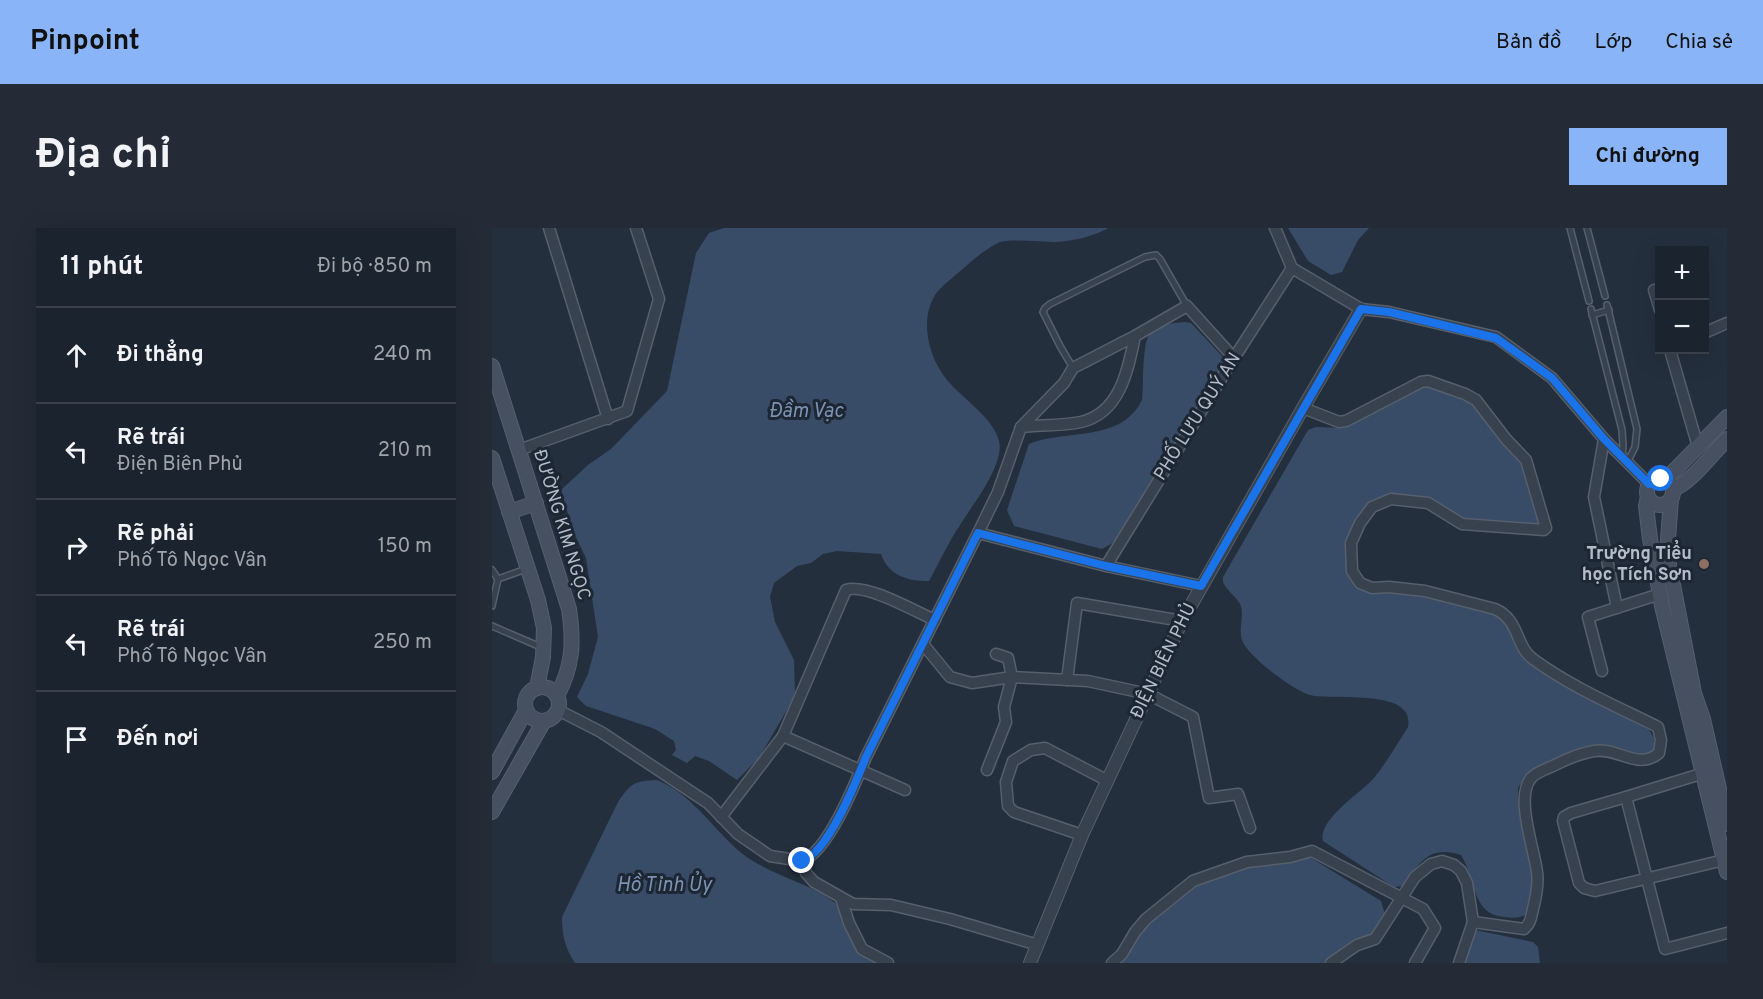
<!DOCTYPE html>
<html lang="vi">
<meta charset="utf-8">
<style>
body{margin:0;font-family:Overpass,sans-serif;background:#242b36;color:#f1f3f6}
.controls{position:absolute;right:18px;top:18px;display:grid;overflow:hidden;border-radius:0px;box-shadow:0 6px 24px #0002}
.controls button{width:54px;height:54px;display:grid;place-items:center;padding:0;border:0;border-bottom:2px solid #39404a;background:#1b232e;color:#f1f3f6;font:30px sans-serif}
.stop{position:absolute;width:18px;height:18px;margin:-14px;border:4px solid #1a73e8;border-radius:50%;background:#fff}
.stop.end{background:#1a73e8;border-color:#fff;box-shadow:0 2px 6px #0008}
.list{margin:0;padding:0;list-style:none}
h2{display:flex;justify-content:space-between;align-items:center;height:78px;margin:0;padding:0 24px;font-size:26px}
h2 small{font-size:20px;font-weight:400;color:#a0a4aa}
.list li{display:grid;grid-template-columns:39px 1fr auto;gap:18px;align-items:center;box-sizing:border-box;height:96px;padding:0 24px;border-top:2px solid #39404a}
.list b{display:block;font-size:22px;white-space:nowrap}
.list p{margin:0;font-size:20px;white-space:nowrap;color:#a0a4aa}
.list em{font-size:20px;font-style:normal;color:#a0a4aa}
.icon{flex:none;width:33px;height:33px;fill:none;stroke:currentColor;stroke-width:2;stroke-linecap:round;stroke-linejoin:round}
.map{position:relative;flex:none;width:1235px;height:735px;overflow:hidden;border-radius:0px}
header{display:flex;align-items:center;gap:36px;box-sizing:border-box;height:84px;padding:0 30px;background:#8ab4f8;color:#111}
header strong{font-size:28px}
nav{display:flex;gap:33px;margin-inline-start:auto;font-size:21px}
.intro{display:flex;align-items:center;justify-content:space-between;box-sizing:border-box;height:144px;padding:0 36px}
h1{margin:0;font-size:42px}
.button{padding:15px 27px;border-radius:0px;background:#8ab4f8;color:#111;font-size:21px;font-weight:700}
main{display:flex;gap:36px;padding:0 36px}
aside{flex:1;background:#1b232e;border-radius:0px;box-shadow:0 6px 24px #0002}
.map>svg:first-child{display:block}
.water{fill:#394c67}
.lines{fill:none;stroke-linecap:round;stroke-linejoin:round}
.service-casing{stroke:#565f6c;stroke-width:8}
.minor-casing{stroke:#565f6c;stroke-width:13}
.tertiary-casing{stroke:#565f6c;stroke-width:14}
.secondary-casing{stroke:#565f6c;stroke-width:16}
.service{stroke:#38414e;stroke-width:5}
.minor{stroke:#38414e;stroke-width:10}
.tertiary{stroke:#38414e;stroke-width:12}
.secondary{stroke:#465061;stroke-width:14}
.route{stroke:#1a73e8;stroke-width:8}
.education-dot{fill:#8d6e63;stroke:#1d2633;stroke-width:2}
.labels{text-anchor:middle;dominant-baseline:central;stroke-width:6;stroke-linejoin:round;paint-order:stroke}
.street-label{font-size:18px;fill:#b4bcc9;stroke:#1d2633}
.poi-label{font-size:18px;font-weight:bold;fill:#b4bcc9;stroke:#1d2633;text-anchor:end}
.water-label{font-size:20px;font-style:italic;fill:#7c92b1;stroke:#1d2633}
</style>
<header>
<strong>Pinpoint</strong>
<nav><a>Bản đồ</a><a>Lớp</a><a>Chia sẻ</a></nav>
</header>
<div class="intro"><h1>Địa chỉ</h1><a class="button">Chỉ đường</a></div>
<main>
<aside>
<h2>11 phút<small>Đi bộ · 850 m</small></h2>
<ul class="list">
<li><svg class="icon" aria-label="ahead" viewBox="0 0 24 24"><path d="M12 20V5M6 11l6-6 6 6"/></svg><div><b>Đi thẳng</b></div><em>240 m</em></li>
<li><svg class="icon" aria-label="left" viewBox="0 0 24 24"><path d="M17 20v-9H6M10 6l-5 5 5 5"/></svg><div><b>Rẽ trái</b><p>Điện Biên Phủ</p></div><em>210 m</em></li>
<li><svg class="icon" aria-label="right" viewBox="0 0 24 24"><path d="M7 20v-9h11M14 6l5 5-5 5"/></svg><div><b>Rẽ phải</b><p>Phố Tô Ngọc Vân</p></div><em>150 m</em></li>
<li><svg class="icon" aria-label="left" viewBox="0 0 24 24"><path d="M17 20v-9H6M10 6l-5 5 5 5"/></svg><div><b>Rẽ trái</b><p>Phố Tô Ngọc Vân</p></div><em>250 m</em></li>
<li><svg class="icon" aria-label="arrive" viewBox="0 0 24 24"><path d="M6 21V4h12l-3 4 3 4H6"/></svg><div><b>Đến nơi</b></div></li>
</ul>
</aside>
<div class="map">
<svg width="1235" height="735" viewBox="0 0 1235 735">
<rect width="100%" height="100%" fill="#242f3e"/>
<g class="water">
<path d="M232,0H617C601,8 582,13 564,14C552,14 515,10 506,15C494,21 483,30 473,39C464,47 454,54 446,63C427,87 435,125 452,148C467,169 501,188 507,213C513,236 480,278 468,297C456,315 447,335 437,353C415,353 397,348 389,326L345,323L331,326L319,335L305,338L282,355L278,369L283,394L302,432L303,468L267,530L245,552L217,533L203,528L195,535L180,527L184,522L182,513L163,501L94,478L85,469L96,446L106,409L94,330L81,303L69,262L96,237L119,221L175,163L204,25L217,5Z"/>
<path d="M796,0H877L866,12L850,44L839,47L816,33Z"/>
<path d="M692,94L699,95L730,128L732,138L627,308L619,316L610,321L522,298L515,282L537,216C573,201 629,215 650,172C652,157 649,112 660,102C667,96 682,95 692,94Z"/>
<path d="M930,159L941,160L971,171L978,174L989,185L1006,211L1031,236L1047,295L1045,297L970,291L901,268L869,288L857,346L900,364L925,366L1007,387L1058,448L1157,502L1162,510V525L1149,529L1111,517H1099L1033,548L1026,560V567L1041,639V661L1035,686C1027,691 1020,690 1012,689C979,686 984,650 969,627C936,617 929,634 911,658L902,659L831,613C825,592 870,564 882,550C895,534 905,516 916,499C924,459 839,473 818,467C801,462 755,428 750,412C746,400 753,387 748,376C743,367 734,362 731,354V349L816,202L824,199L851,200L874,187Z"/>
<path d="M165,552C203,567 224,607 256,630C283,648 317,655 342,674C352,682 351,698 359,707C367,717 380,726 389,735H83C73,720 70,707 70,689L126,574C139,555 142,553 165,552Z"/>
<path d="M815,629L821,631L889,673L893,686L885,703L834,735H624L656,694L713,651L762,635Z"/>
<path d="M983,702L1041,714L1046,719L1048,735H971Z"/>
</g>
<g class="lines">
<defs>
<g id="service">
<path d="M1078,0L1097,73"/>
<path d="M1095,0L1113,68"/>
<path d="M1115,77L1145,201L1143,219L1135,235"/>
<path d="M1099,81L1130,202L1131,218L1130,228"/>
<path d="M1100,87L1117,82"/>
<path d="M581,140L568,118L551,84L553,80L558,76L653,29L664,27L668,31L695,78"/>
<path d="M0,342L6,351"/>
<path d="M0,378L6,351L34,341"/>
<path d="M0,398L51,420"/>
</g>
<g id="minor">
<path d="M57,0L116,191"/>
<path d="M783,0L800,40L869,81L897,84L1004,109L1060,150L1112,211L1157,256"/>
<path d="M1162,62L1168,82"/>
<path d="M1212,105L1235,95"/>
<path d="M1178,122L1206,219"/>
<path d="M811,180L847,194L854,193L929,154L936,153L973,166L984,172L1014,211L1034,232L1054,300L1052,302L970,296L936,275L899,271L880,279L868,295L859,315L860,343L868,355L880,360L897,359L933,363L1003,381C1028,392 1023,418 1041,431C1079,459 1124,478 1166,499L1169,512L1167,525C1146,543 1126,519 1102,523C1089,525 1075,531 1063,537C1055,541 1044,544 1039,550C1023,569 1042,620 1045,644C1047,656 1044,669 1041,681C1039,689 1039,695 1032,701L981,694"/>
<path d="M529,199C548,197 570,198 589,194C628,185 636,142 643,108L695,78L742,130"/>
<path d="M1112,211L1102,269L1125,380"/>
<path d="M27,222L135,183L167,71L144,0"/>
<path d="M486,305L506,264L529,199L572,155L581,140L643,108"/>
<path d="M614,338L742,130L800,40"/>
<path d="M431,416L458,449L480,455L520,449L596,453L656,466L701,489L717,570L746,566L758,600"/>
<path d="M1110,443L1096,389L1168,366"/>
<path d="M575,452L585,375L690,393"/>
<path d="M66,482L109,504L216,575L246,606L278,628L310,633L314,645L322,654L361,676L399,677L458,691L546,717"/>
<path d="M291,508L413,562"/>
<path d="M495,542L514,494L512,479L520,449L516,430L504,426"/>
<path d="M1212,545L1134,569L1173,721L1235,705"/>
<path d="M1134,569L1079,585L1072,589L1071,593L1087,655L1092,660L1103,663L1232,632"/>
<path d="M229,589L291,508L354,362C374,355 422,383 443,392"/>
<path d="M590,607L522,584L516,578L514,554L521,533L539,522L553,520L616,553"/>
<path d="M310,633C336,624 364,554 374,529L486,305L614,338L709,358"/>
<path d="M349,670L357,695L370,721L396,735"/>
<path d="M620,735L630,726L643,704L654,691L701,653L755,634L798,629L820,623L931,681L943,700L923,735"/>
<path d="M839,735L865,717L883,711L923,649L939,636L950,633L962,637L969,643L975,655L981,694L967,735"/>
</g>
<path id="tertiary" d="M538,735L590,607L690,393L811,180L869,81"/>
<g id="secondary">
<path d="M0,138L77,381C82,414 81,438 65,468"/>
<path d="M0,230L46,372L52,400L51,429L45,460"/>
<circle cx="1168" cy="264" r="13"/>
<path d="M1173,252L1235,189"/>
<path d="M1181,261C1198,256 1221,225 1235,211"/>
<path d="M1156,269L1154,278L1158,311L1170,378L1235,644"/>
<path d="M1179,270L1175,326L1202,465L1211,491L1235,596"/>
<path d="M17,284L44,275"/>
<circle cx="50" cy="476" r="17"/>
<path d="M0,544L34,482"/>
<path d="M0,584L52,493"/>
</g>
</defs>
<use href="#service" class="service-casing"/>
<use href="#minor" class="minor-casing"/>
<use href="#tertiary" class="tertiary-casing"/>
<use href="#secondary" class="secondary-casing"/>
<use href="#service" class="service"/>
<use href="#minor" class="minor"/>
<use href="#tertiary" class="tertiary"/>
<use href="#secondary" class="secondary"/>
</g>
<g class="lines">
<path class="route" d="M310,633C336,625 364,554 374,529L486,305L614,338L709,358L869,81L897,84L1004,110L1060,150L1112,211L1157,256L1169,251"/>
</g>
<circle class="education-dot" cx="1212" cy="336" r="6"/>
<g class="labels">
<g class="street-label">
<text transform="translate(706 189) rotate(-58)">PHỐ LƯU QUÝ AN</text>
<text transform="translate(69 297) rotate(73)">ĐƯỜNG KIM NGỌC</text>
<text transform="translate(672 433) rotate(-64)">ĐIỆN BIÊN PHỦ</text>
</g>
<g class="poi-label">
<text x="1200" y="326">Trường Tiểu<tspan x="1200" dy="21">học Tích Sơn</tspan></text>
</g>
<g class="water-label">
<text x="314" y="184">Đầm Vạc</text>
<text x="172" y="658">Hồ Tỉnh Ủy</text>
</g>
</g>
</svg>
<div class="controls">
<button>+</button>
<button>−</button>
</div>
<div class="stop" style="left:1169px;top:251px"></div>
<div class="stop end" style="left:310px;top:633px"></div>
</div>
</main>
